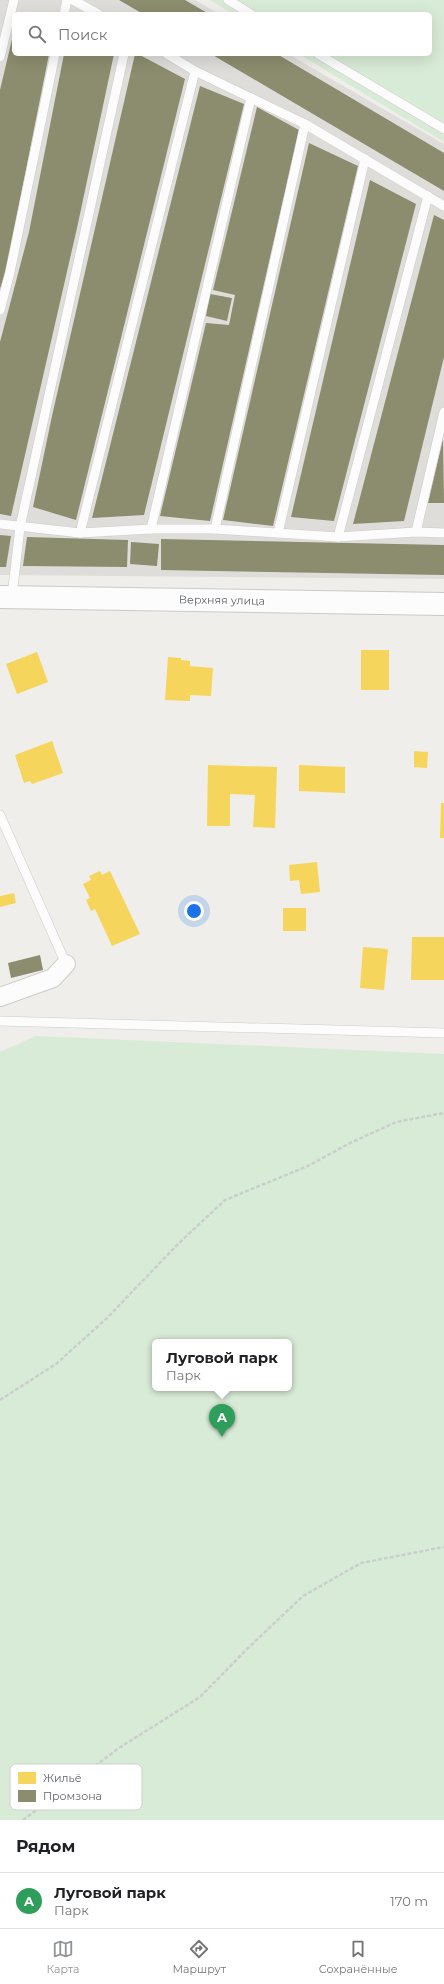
<!DOCTYPE html>
<html lang="ru">
<meta charset="utf-8">
<style>
body{margin:0;font-family:Montserrat,sans-serif;background:#f6f6f6;color:#202124}
.you{position:absolute;left:194px;top:911px;width:14px;height:14px;margin:-10px;border:3px solid #fff;border-radius:50%;background:#1a73e8;box-shadow:0 0 0 6px #1a73e833}
.badge{display:grid;place-items:center;width:26px;height:26px;border-radius:50%;background:#919496;color:#fff;font-size:13px;font-weight:700}
.pin{position:absolute;translate:-50% -33px;filter:drop-shadow(0 1px 2px #0008)}
.pin::after{content:'';position:absolute;top:21px;width:14px;height:12px;background:inherit;clip-path:polygon(0 0,100% 0,50% 100%)}
.popup{position:absolute;left:152px;top:1339px;width:140px;height:52px;box-sizing:border-box;display:grid;place-content:center;border-radius:6px;background:#fff;filter:drop-shadow(0 1px 3px #0005);font-size:13px;white-space:nowrap;color:#757577}
.popup b{font-size:15px;color:#202124}
.popup::after{content:'';position:absolute;left:50%;top:100%;margin-left:-8px;border:8px solid transparent;border-top-color:#fff}
.list{margin:0;padding:0;list-style:none}
h2{display:flex;justify-content:space-between;align-items:center;height:52px;margin:0;padding:0 16px;font-size:17px}
h2 small{font-size:13px;font-weight:400;color:#757577}
.list li{display:grid;grid-template-columns:26px 1fr auto;gap:12px;align-items:center;box-sizing:border-box;height:56px;padding:0 16px;border-top:1px solid #e0e0e0}
.list b{display:block;font-size:15px;white-space:nowrap}
.list p{margin:0;font-size:13px;white-space:nowrap;color:#757577}
.list em{font-size:13px;font-style:normal;color:#757577}
.icon{flex:none;width:22px;height:22px;fill:none;stroke:currentColor;stroke-width:2;stroke-linecap:round;stroke-linejoin:round}
.map{position:relative;flex:none;width:444px;height:1820px;overflow:hidden}
.search{position:absolute;background:#fff;box-shadow:0 4px 16px #0002;left:12px;right:12px;top:12px;height:44px;display:flex;align-items:center;gap:10px;box-sizing:border-box;padding:0 14px;border-radius:6px;color:#757577;font-size:15px}
.sheet{height:108px;background:#fff}
nav{display:flex;justify-content:space-around;align-items:center;box-sizing:border-box;height:56px;border-top:1px solid #e0e0e0;background:#fff;font-size:11px;color:#757577}
nav a{display:grid;justify-items:center;gap:2px}
nav .on{color:#919496}
.map>svg:first-child{display:block}
.industrial{fill:#dfddda}
.green{fill:#d8ebd6;fill-rule:evenodd}
.homes{fill:#f6d55c}
.industry{fill:#8c8c6e}
.lines{fill:none;stroke-linecap:round;stroke-linejoin:round}
.lane-casing{stroke:#cbcccc;stroke-width:10}
.street-casing{stroke:#cbcccc;stroke-width:20}
.secondary-casing{stroke:#cacacb;stroke-width:24}
.path{stroke:#cacfcc;stroke-width:2.5;stroke-dasharray:4 2;stroke-linecap:butt}
.lane{stroke:#fdfcfc;stroke-width:9}
.street{stroke:#fdfcfc;stroke-width:18}
.secondary{stroke:#fdfcfc;stroke-width:22}
.labels{text-anchor:middle;dominant-baseline:central;stroke-width:4;stroke-linejoin:round;paint-order:stroke}
.street-label{font-size:11px;fill:#5f6368;stroke:#fff}
.key{fill:#fff;stroke:#cfd0d2;stroke-width:1}
.key-label{font-size:11px;fill:#5f6368}
</style>
<div class="map">
<svg width="444" height="1820" viewBox="0 0 444 1820">
<rect width="100%" height="100%" fill="#efeeea"/>
<path class="industrial" d="M0,0H195L219,14H14V54H288L444,144V579L0,575Z"/>
<g class="green">
<path d="M210,0H444V142L299,54H430V14H233Z"/>
<path d="M36,1036L444,1054V1820H0V1052ZM155,1342H289V1388H155Z"/>
</g>
<g class="homes">
<rect x="361" y="650" width="28" height="40"/>
<path d="M37,652L48,682L17,694L6,664Z"/>
<path d="M168,657L181,658V660L190,661V666L213,668L211,696L190,695V701L165,700Z"/>
<path d="M52,741L63,773L32,784L30,781L24,783L15,755Z"/>
<path d="M414,751L428,752L427,768L414,767Z"/>
<path d="M208,765L277,767L275,828L253,827L255,795L230,794V826H207Z"/>
<path d="M299,765L345,767V793L299,791Z"/>
<path d="M441,803H444V838H440Z"/>
<path d="M317,862L320,892L301,894L299,880L290,881L289,865Z"/>
<path d="M100,871L102,875L110,871L140,934L112,946L95,909L91,911L86,900L90,898L83,884L91,880L89,876Z"/>
<path d="M14,893L16,903L0,907V896Z"/>
<rect x="283" y="908" width="23" height="23"/>
<path d="M412,937H444V980H411Z"/>
<path d="M363,947L388,949L384,990L360,988Z"/>
</g>
<g class="industry">
<path d="M119,0H185L209,14H143Z"/>
<path d="M13,35L14,54H49L6,270L0,289V90Z"/>
<path d="M64,54H114L77,228L11,516L0,514V342L29,232Z"/>
<path d="M135,54H138L185,79L76,520L33,507L52,416Z"/>
<path d="M211,54H277L444,153V191Z"/>
<path d="M200,86L244,104L144,515L92,518Z"/>
<path d="M257,107L299,130L210,521L160,516L206,323L229,325L235,295L213,290Z"/>
<path d="M309,143L358,166L273,526L223,520Z"/>
<path d="M370,180L416,204L334,521L291,517Z"/>
<path d="M434,215L444,220V357L404,521L353,524Z"/>
<path d="M210,294L232,298L227,321L206,316Z"/>
<path d="M443,439L444,503H428Z"/>
<path d="M0,535L11,536L6,567H0Z"/>
<path d="M27,537L128,540L127,567L23,566Z"/>
<path d="M161,539L444,545V575L161,570Z"/>
<path d="M131,542L159,544L157,566L130,564Z"/>
<path d="M40,955L43,970L11,978L8,963Z"/>
</g>
<g class="lines">
<defs>
<g id="lane">
<path d="M73,0L98,14"/>
<path d="M228,0L251,14"/>
<path d="M64,14L67,0"/>
<path d="M167,54L195,71L305,124L444,206"/>
<path d="M318,54L444,129"/>
<path d="M0,57L14,0"/>
<path d="M0,310L10,272L55,54"/>
<path d="M0,524L80,533L151,529H215L338,537L416,532L444,533"/>
<path d="M151,529L251,98"/>
<path d="M215,529L305,124"/>
<path d="M416,532L444,412"/>
<path d="M80,533L195,71"/>
<path d="M278,533L365,159"/>
<path d="M338,537L428,196"/>
<path d="M12,596L20,527L124,54"/>
<path d="M0,815L66,964"/>
<path d="M0,1021L444,1033"/>
</g>
<path id="street" d="M0,997L53,978L66,964"/>
<path id="secondary" d="M0,597L444,604"/>
</defs>
<use href="#lane" class="lane-casing"/>
<use href="#street" class="street-casing"/>
<use href="#secondary" class="secondary-casing"/>
<g class="path">
<path d="M0,1400L56,1364L107,1318L179,1243L225,1200L308,1166L350,1143L396,1122L444,1113"/>
<path d="M23,1820L119,1748L200,1697L247,1649L303,1596L361,1563L444,1547"/>
</g>
<use href="#lane" class="lane"/>
<use href="#street" class="street"/>
<use href="#secondary" class="secondary"/>
</g>
<g class="labels">
<g class="street-label">
<text transform="translate(222 600) rotate(1)">Верхняя улица</text>
</g>
</g>
<rect x="10" y="1764" width="132" height="46" rx="6" class="key"/>
<rect x="18" y="1772" width="18" height="12" fill="#f6d55c"/>
<rect x="18" y="1790" width="18" height="12" fill="#8c8c6e"/>
<g class="key-label">
<text x="43" y="1782">Жильё</text>
<text x="43" y="1800">Промзона</text>
</g>
</svg>
<div class="you"></div>
<div class="pin badge" style="left:222px;top:1437px;background:#2e9e5b">A</div>
<div class="popup"><b>Луговой парк</b>Парк</div>
<div class="search"><svg class="icon" aria-label="search" viewBox="0 0 24 24"><circle cx="10" cy="10" r="6"/><path d="M15 15l6 6"/></svg>Поиск</div>
</div>
<section class="sheet">
<h2>Рядом<small></small></h2>
<ul class="list">
<li><span class="badge" style="background:#2e9e5b">A</span><div><b>Луговой парк</b><p>Парк</p></div><em>170 m</em></li>
</ul>
</section>
<nav>
<a class="on"><svg class="icon" aria-label="map" viewBox="0 0 24 24"><path d="M3 6l6-2 6 2 6-2v14l-6 2-6-2-6 2zM9 4v14M15 6v14"/></svg>Карта</a>
<a><svg class="icon" aria-label="directions" viewBox="0 0 24 24"><path d="M12 3l9 9-9 9-9-9zM9 14v-3h6M13 9l2 2-2 2"/></svg>Маршрут</a>
<a><svg class="icon" aria-label="saved" viewBox="0 0 24 24"><path d="M7 4h10v16l-5-4-5 4z"/></svg>Сохранённые</a>
</nav>
